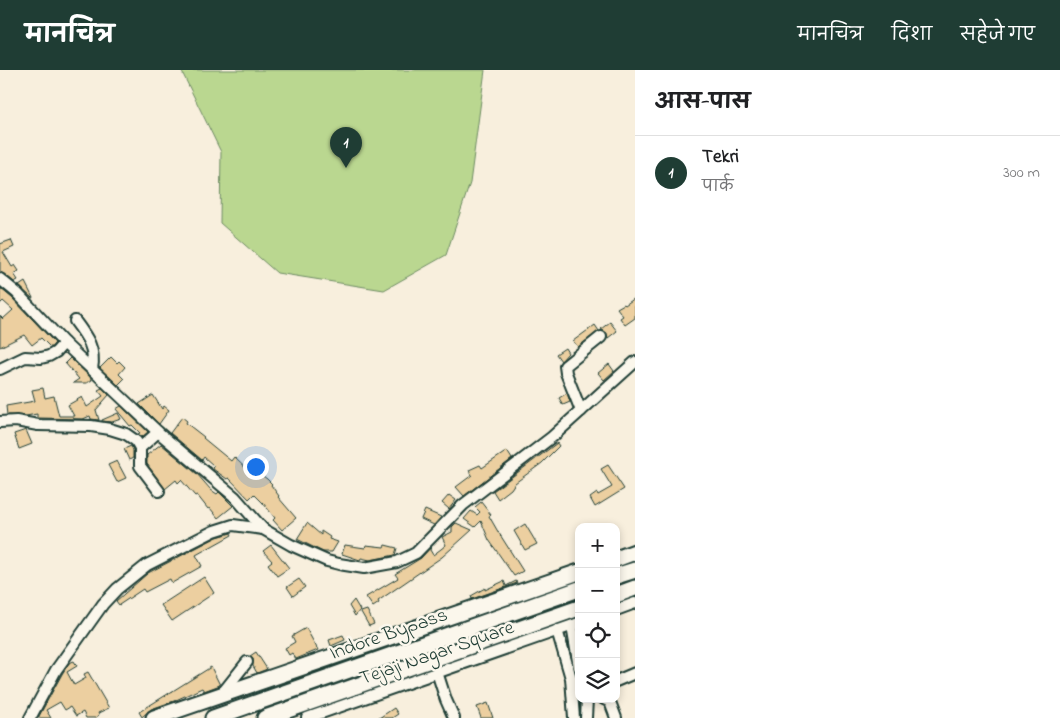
<!DOCTYPE html>
<html lang="hi">
<meta charset="utf-8">
<style>
body{margin:0;font-family:"Indie Flower","Playpen Sans Deva",sans-serif;background:#f2f2f2;color:#202124}
.controls{position:absolute;right:15px;bottom:15px;display:grid;overflow:hidden;border-radius:10px;box-shadow:0 2px 8px #0003}
.controls button{width:45px;height:45px;display:grid;place-items:center;padding:0;border:0;border-bottom:1px solid #e0e0e0;background:#fff;color:#202124;font:25px sans-serif}
.you{position:absolute;left:255px;top:396px;width:18px;height:18px;margin:-12px;border:4px solid #fff;border-radius:50%;background:#1a73e8;box-shadow:0 0 0 8px #1a73e833}
.badge{display:grid;place-items:center;width:32px;height:32px;border-radius:50%;background:#1f3d34;color:#fff;font-size:16px;font-weight:700}
.pin{position:absolute;translate:-50% -41px;filter:drop-shadow(0 1px 2px #0008)}
.pin::after{content:'';position:absolute;top:26px;width:18px;height:15px;background:inherit;clip-path:polygon(0 0,100% 0,50% 100%)}
.list{margin:0;padding:0;list-style:none}
h2{display:flex;justify-content:space-between;align-items:center;height:65px;margin:0;padding:0 20px;font-size:21px}
h2 small{font-size:16px;font-weight:400;color:#757577}
.list li{display:grid;grid-template-columns:32px 1fr auto;gap:15px;align-items:center;box-sizing:border-box;height:75px;padding:0 20px;border-top:1px solid #e0e0e0}
.list b{display:block;font-size:19px;white-space:nowrap}
.list p{margin:0;font-size:16px;white-space:nowrap;color:#757577}
.list em{font-size:16px;font-style:normal;color:#757577}
.icon{flex:none;width:28px;height:28px;fill:none;stroke:currentColor;stroke-width:2;stroke-linecap:round;stroke-linejoin:round}
.map{position:relative;flex:none;width:635px;height:648px;overflow:hidden}
header{display:flex;align-items:center;gap:30px;box-sizing:border-box;height:70px;padding:0 25px;background:#1f3d34;color:#fff}
header strong{font-size:24px}
nav{display:flex;gap:28px;margin-inline-start:auto;font-size:18px}
main{display:flex}
aside{flex:1;background:#fff}
.map>svg:first-child{display:block}
.green{fill:#bad790;stroke:#6c8a62}
.building{fill:#eccfa0;stroke:#1f3d34}
.lines{fill:none;stroke-linecap:round;stroke-linejoin:round}
.minor-casing{stroke:#1f3d34;stroke-width:14}
.highway-casing{stroke:#1f3d34;stroke-width:19}
.minor{stroke:#fbf7ec;stroke-width:10}
.highway{stroke:#fbf7ec;stroke-width:15}
.labels{text-anchor:middle;dominant-baseline:central;stroke-width:5;stroke-linejoin:round;paint-order:stroke}
.street-label{font-size:20px;fill:#1f3d34;stroke:#fbf7ec}
</style>
<header>
<strong>मानचित्र</strong>
<nav><a>मानचित्र</a><a>दिशा</a><a>सहेजे गए</a></nav>
</header>
<main>
<div class="map">
<svg width="635" height="648" viewBox="0 0 635 648">
<rect width="100%" height="100%" fill="#f8efdd"/>
<filter id="ink" filterUnits="userSpaceOnUse"><feTurbulence type="fractalNoise" baseFrequency=".02" numOctaves="2"/><feDisplacementMap in="SourceGraphic" scale="10" xChannelSelector="R" yChannelSelector="G"/><feConvolveMatrix kernelMatrix="1 2 1 2 8 2 1 2 1" color-interpolation-filters="sRGB"/></filter>
<g filter="url(#ink)">
<path class="green" d="M181,0H485L470,113L446,185L384,220L277,203L220,153L221,82Z"/>
<g class="building">
<path d="M11,170L14,177L3,182L12,197L15,195L19,201L14,204L18,210L14,212L4,204L0,202V174Z"/>
<path d="M25,212L33,228H32L19,216Z"/>
<path d="M0,218L12,228L55,273L52,277H50L41,268L32,275L24,265L0,277V246L3,249L13,240L3,231L0,234Z"/>
<path d="M635,228V248L625,255L620,248L623,246L617,238L624,234L625,235Z"/>
<path d="M610,252L617,261L608,268L607,263L601,259Z"/>
<path d="M595,255L599,261L578,277L573,271Z"/>
<path d="M565,278L568,283L561,291L556,284Z"/>
<path d="M111,287L117,293L119,291L125,297L119,304L124,309L118,315L100,298Z"/>
<path d="M70,288L89,306L92,310L87,313H73L79,309L65,293Z"/>
<path d="M609,294L614,301L604,310L598,303Z"/>
<path d="M43,318L45,328L54,326L59,346H74L68,335L82,327L87,337L103,326L98,320L102,318L109,325L96,340L99,350L91,349L90,346L83,349L39,348H37V344L26,346L7,345L6,336L35,331L32,320Z"/>
<path d="M567,323L570,332L563,335L559,328Z"/>
<path d="M153,325L162,339L164,336L169,340L159,354L139,334Z"/>
<path d="M121,336L148,362L142,367L138,364L140,363L132,355L130,356L116,339Z"/>
<path d="M118,343L121,349L112,352L102,351V350Z"/>
<path d="M182,347L187,351L186,353L204,367L203,368L231,391L234,387L256,408L259,403L267,409L272,414L271,415L279,426L278,427L296,448L282,460L273,450L275,448L263,433L254,424L249,429L229,408L227,409L213,399L214,396L204,387L202,390L170,363Z"/>
<path d="M26,360L32,374L19,379L14,364Z"/>
<path d="M557,373L559,376L542,393L515,413L511,419L498,429L493,421Z"/>
<path d="M161,374L197,404L211,420L217,424L219,422L233,436L218,448L210,438L208,439L197,425L195,426L181,410L178,413L176,410L165,419L147,394V385Z"/>
<path d="M131,376L133,380V388L129,390L124,379Z"/>
<path d="M507,381L512,389L464,426L456,417L472,405L469,400L480,395L482,398Z"/>
<path d="M117,391L126,408L117,412L108,395Z"/>
<path d="M608,395L624,419L595,437L590,428L597,423L598,425L612,417L601,399Z"/>
<path d="M449,425L456,430L449,439L442,433Z"/>
<path d="M481,432L491,445L489,446L497,460L523,501L514,506L489,470L481,451L475,457L464,449L471,441L477,445L480,442L475,437Z"/>
<path d="M425,440L441,447L434,455L421,449Z"/>
<path d="M307,453L321,465V461L330,467L329,469L338,472L332,482H323L297,469Z"/>
<path d="M456,453L472,460L442,487L378,531L379,533L373,537L366,527L398,508L395,504L421,488L431,477L430,480L433,485L441,479L446,475L442,467L452,462V457Z"/>
<path d="M525,454L537,474L525,480L514,461Z"/>
<path d="M231,463L232,465L196,485L202,496L172,513L170,509L145,522L143,519L119,535L116,531L148,503L217,467Z"/>
<path d="M271,475L289,498L277,506L268,494L272,491L263,481Z"/>
<path d="M345,475L365,478L366,475L384,477L385,475L397,478L395,485L370,490L361,488L360,490L342,484Z"/>
<path d="M204,507L214,523L172,551L161,535Z"/>
<path d="M299,509L305,517L293,526L287,517Z"/>
<path d="M504,511L506,516L516,511L517,513L472,529L471,526L485,518V520Z"/>
<path d="M354,530L360,540L355,546L349,536Z"/>
<path d="M367,540L374,554L369,556L361,542Z"/>
<path d="M306,558L318,580L296,589L292,583L289,585L285,578L295,572L292,566Z"/>
<path d="M343,565L345,570L331,576L329,570Z"/>
<path d="M256,582L267,599L257,603L253,596V589L250,586Z"/>
<path d="M74,591L77,596L67,602L74,615L86,608L84,604L88,602L109,638L98,643L99,645L95,648H86L83,642L76,646L70,637L65,640L60,632L46,640L51,648H38L62,604L69,593Z"/>
<path d="M211,597L220,615L204,621L202,618L174,631L151,639L142,647L139,642Z"/>
<path d="M488,633L493,648H481L477,637Z"/>
<path d="M394,638L398,644L392,648H379Z"/>
</g>
<g class="lines">
<defs>
<g id="minor">
<path d="M0,209L17,223L64,273L158,362L235,427L263,459L291,475L327,491L339,494L364,498L397,492L416,483L463,435L552,367L635,292"/>
<path d="M75,251C87,267 96,279 92,299"/>
<path d="M0,299L25,287L41,288L49,286L56,282L64,273"/>
<path d="M581,341L566,303L565,296L601,267"/>
<path d="M0,352L16,351L38,355L91,356L110,359L126,364L136,371L140,378V396L159,421"/>
<path d="M140,378L158,362"/>
<path d="M616,540L635,533"/>
<path d="M572,556L579,597"/>
<path d="M557,560L571,608L574,648"/>
<path d="M437,602L446,630L454,648"/>
<path d="M616,611L635,603"/>
<path d="M220,626L247,592"/>
<path d="M604,629L610,632L616,648"/>
<path d="M30,648L56,600L103,534L117,519L147,495L214,461L233,455L263,459"/>
<path d="M307,648L579,553"/>
<path d="M586,648L587,629"/>
</g>
<g id="highway">
<path d="M616,489L635,482"/>
<path d="M616,506L635,500"/>
<path d="M616,525L635,518"/>
<path d="M154,648L579,502"/>
<path d="M213,648L579,519"/>
<path d="M265,648L579,538"/>
</g>
</defs>
<use href="#minor" class="minor-casing"/>
<use href="#highway" class="highway-casing"/>
<use href="#minor" class="minor"/>
<use href="#highway" class="highway"/>
</g>
</g>
<g class="labels">
<g class="street-label">
<text transform="translate(389 565) rotate(-19)">Indore Bypass</text>
<text transform="translate(437 584) rotate(-19)">Tejaji Nagar Square</text>
</g>
</g>
</svg>
<div class="controls">
<button>+</button>
<button>−</button>
<button><svg class="icon" aria-label="locate" viewBox="0 0 24 24"><circle cx="12" cy="12" r="6"/><path d="M12 2v4M12 18v4M2 12h4M18 12h4"/></svg></button>
<button><svg class="icon" aria-label="layers" viewBox="0 0 24 24"><path d="M12 4l9 5-9 5-9-5zM3 14l9 5 9-5"/></svg></button>
</div>
<div class="you"></div>
<div class="pin badge" style="left:346px;top:98px">1</div>
</div>
<aside>
<h2>आस-पास<small></small></h2>
<ul class="list">
<li><span class="badge">1</span><div><b>Tekri</b><p>पार्क</p></div><em>300 m</em></li>
</ul>
</aside>
</main>
